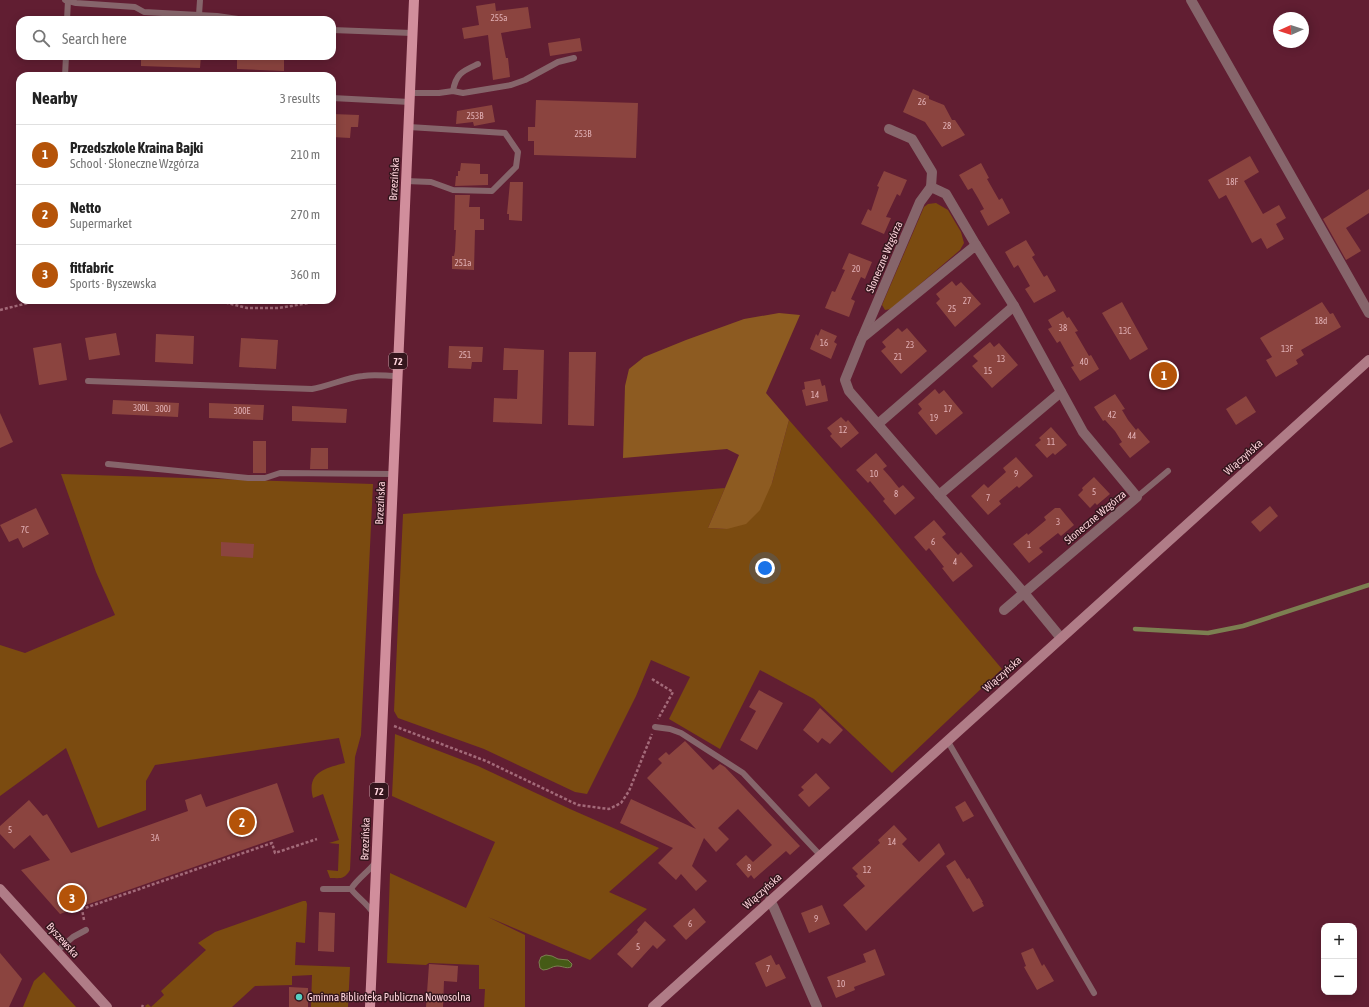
<!DOCTYPE html>
<meta charset="utf-8">
<style>
body{margin:0;font-family:"Asap Condensed",sans-serif;background:#f6f6f6;color:#222}
.controls{position:absolute;right:12px;bottom:12px;display:grid;overflow:hidden;border-radius:8px;box-shadow:0 2px 10px #0003}
.controls button{width:36px;height:36px;display:grid;place-items:center;padding:0;border:0;border-bottom:1px solid #e0e0e0;background:#fff;color:#222;font:20px sans-serif}
.compass{position:absolute;left:1273px;top:12px;width:36px;height:36px;border-radius:50%;background:#fff;box-shadow:0 2px 10px #0003;rotate:267deg}
.you{position:absolute;left:765px;top:568px;width:14px;height:14px;margin:-10px;border:3px solid #fff;border-radius:50%;background:#1a73e8;box-shadow:0 0 0 6px #1a73e833}
.badge{display:grid;place-items:center;width:26px;height:26px;border-radius:50%;background:#b45309;color:#fff;font-size:13px;font-weight:700}
.pin{position:absolute;translate:-50% -50%;border:2px solid #fff;box-shadow:0 1px 4px #0006}
.list{margin:0;padding:0;list-style:none}
h2{display:flex;justify-content:space-between;align-items:center;height:52px;margin:0;padding:0 16px;font-size:17px}
h2 small{font-size:13px;font-weight:400;color:#767676}
.list li{display:grid;grid-template-columns:26px 1fr auto;gap:12px;align-items:center;box-sizing:border-box;height:60px;padding:0 16px;border-top:1px solid #e0e0e0}
.list b{display:block;font-size:15px;white-space:nowrap}
.list p{margin:0;font-size:13px;white-space:nowrap;color:#767676}
.list em{font-size:13px;font-style:normal;color:#767676}
.icon{flex:none;width:22px;height:22px;fill:none;stroke:currentColor;stroke-width:2;stroke-linecap:round;stroke-linejoin:round}
.map{position:relative;flex:none;width:1369px;height:1007px;overflow:hidden}
.search{position:absolute;background:#fff;box-shadow:0 2px 10px #0003;left:16px;top:16px;width:320px;height:44px;display:flex;align-items:center;gap:10px;box-sizing:border-box;padding:0 14px;border-radius:12px;color:#767676;font-size:15px}
.panel{position:absolute;background:#fff;box-shadow:0 2px 10px #0003;left:16px;top:72px;width:320px;height:232px;border-radius:12px}
.map>svg:first-child{display:block}
.green{fill:#7b4b10}
.forest{fill:#8d5b21}
.water{fill:#455b16;stroke:#7c7f51}
.lines{fill:none;stroke-linecap:round;stroke-linejoin:round}
.stream{stroke:#7c7f51;stroke-width:4.5}
.building{fill:#8b443f}
.path{stroke:#a36a79;stroke-width:2.5;stroke-dasharray:3 2;stroke-linecap:butt}
.lane{stroke:#86656b;stroke-width:6}
.street{stroke:#86656b;stroke-width:10}
.secondary{stroke:#b07c87;stroke-width:10}
.primary{stroke:#d18e9c;stroke-width:10}
.poi-dot{fill:#57cec1;stroke:#34161d;stroke-width:1.5}
.labels{text-anchor:middle;dominant-baseline:central;stroke-width:3;stroke-linejoin:round;paint-order:stroke}
.number-label{font-size:9px;fill:#e1afb4}
.shield{fill:#34161d;stroke:#c19aa2;stroke-width:1}
.shield-label{font-size:10px;font-weight:bold;fill:#fed3db}
.street-label{font-size:11px;fill:#fed3db;stroke:#34161d}
.poi-label{font-size:11px;fill:#fed3db;stroke:#34161d;text-anchor:start}
</style>
<div class="map">
<svg width="1369" height="1007" viewBox="0 0 1369 1007">
<rect width="100%" height="100%" fill="#611e32"/>
<g class="green">
<path d="M936,203L948,210L961,232L964,243L960,250L891,309L885,310L882,305L924,207L928,204Z"/>
<path d="M789,420L872,515L1002,669L892,773L814,699L760,670L720,749L669,719L690,677L651,660L636,696L587,794L575,792L484,749L398,718L394,711L403,514L725,488L708,528L727,529L772,483Z"/>
<path d="M61,474L373,484L361,735L355,757L350,870C344,880 340,878 330,878L327,870L338,871L339,844L329,843L339,840L323,794L313,798C306,772 326,768 345,763L339,738L155,765L146,781V810L98,828L66,748L0,796V645L25,653L115,615L96,572Z"/>
<path d="M395,734L478,766L570,809L659,848L609,892L647,909L590,960L488,917L525,935V1007H484L485,989H479V965L429,963L426,965L387,963L390,873L466,908L495,842L392,796Z"/>
<path d="M303,901H306L307,904L305,943L296,942L295,965L350,967L348,1007H311L312,975L292,976V985L255,986L232,1007H146L145,1006L148,1004L151,1007L164,995L161,991L206,950L198,943L215,932Z"/>
<path d="M44,972L76,1007H23L34,981Z"/>
</g>
<path class="forest" d="M779,313L800,315L766,393L789,420L772,483L760,510L746,524L727,529L708,528L739,455L727,449L623,458L625,386L629,369L644,357L686,340L744,319Z"/>
<path class="water" d="M546,955L552,956L558,959L568,960L572,964L571,967C566,969 563,966 557,966C552,966 549,970 543,970L540,968L539,962L541,957Z"/>
<g class="lines">
<path class="stream" d="M1135,629L1208,633L1243,626L1369,585"/>
</g>
<g class="building">
<path d="M495,3L496,11L528,7L531,28L501,33L506,58H508L510,77L493,80L488,35L464,39L462,28L479,25L476,6Z"/>
<path d="M580,38L582,51L550,56L548,43Z"/>
<path d="M141,56H201L200,68L141,66Z"/>
<path d="M237,56H284V71L237,69Z"/>
<path d="M913,89L929,96V99L944,105L952,120H955L965,135L942,147L925,122L903,112Z"/>
<path d="M536,100L638,103L636,158L534,155V141H528V127H535Z"/>
<path d="M492,105L495,122L474,126L473,122L456,124L457,111Z"/>
<path d="M332,114L359,115L358,127H351L350,138L332,137Z"/>
<path d="M1250,156L1259,172L1244,181L1263,214L1279,205L1286,218L1276,224L1284,239L1267,249L1261,238L1252,243L1226,195L1219,199L1208,180Z"/>
<path d="M461,163L480,164V174H488V185L455,186L456,176H458V171H460Z"/>
<path d="M981,163L989,178L987,179L999,200L1002,198L1010,213L988,226L980,211L984,209L978,198L972,188L968,190L959,175Z"/>
<path d="M884,171L907,180L900,196L897,194L886,217L891,218L884,234L861,224L868,209L871,211L879,187L877,186Z"/>
<path d="M510,182H523L522,221L509,220V214H507Z"/>
<path d="M1369,189V213L1346,228L1361,251L1346,260L1323,219Z"/>
<path d="M455,195H470L469,207H480V219H484V230H475L474,270L452,269V256H454L455,251L456,230H454Z"/>
<path d="M1026,240L1035,255L1032,257L1044,277L1047,275L1056,291L1034,303L1025,289L1030,286L1018,265L1014,268L1005,252Z"/>
<path d="M849,253L872,262L865,279L861,277L851,299L855,301L849,317L825,308L832,291L835,292L845,270L842,269Z"/>
<path d="M952,281L956,286L961,282L981,304L955,327L936,303L940,299L936,294Z"/>
<path d="M1122,302L1148,349L1130,360L1102,313Z"/>
<path d="M1322,302L1330,314L1333,313L1341,327L1301,350L1304,355L1296,360L1298,364L1276,377L1266,360L1272,357L1260,338Z"/>
<path d="M1063,311L1067,318L1069,317L1078,331L1075,332L1089,356L1091,355L1099,369L1080,381L1071,367L1074,366L1060,341L1057,343L1048,329L1052,327L1048,320Z"/>
<path d="M898,328L902,332L907,328L927,351L901,374L881,351L886,347L882,342Z"/>
<path d="M821,329L837,336L834,342L837,344L831,359L810,349L816,334L818,336Z"/>
<path d="M116,333L120,355L89,360L85,338Z"/>
<path d="M156,334L194,336L193,364L155,362Z"/>
<path d="M241,338L278,340L276,369L239,367Z"/>
<path d="M990,342L994,347L999,343L1018,365L992,388L972,366L978,361L973,356Z"/>
<path d="M61,343L67,380L39,385L33,348Z"/>
<path d="M449,346L483,347L482,362H472L471,369L448,368Z"/>
<path d="M504,348L544,350L542,424L493,422L494,398L517,399L518,370H503Z"/>
<path d="M569,352H596L594,426L568,425Z"/>
<path d="M820,379L822,386L825,385L828,401L806,406L802,390L805,389L804,382Z"/>
<path d="M935,389L939,394L944,390L963,413L936,435L918,413L922,409L918,404Z"/>
<path d="M1115,394L1125,409L1122,410L1128,420L1136,430L1138,428L1150,442L1130,458L1119,444L1122,442L1115,431L1105,420L1103,421L1094,407Z"/>
<path d="M1246,396L1256,412L1236,425L1226,409Z"/>
<path d="M113,400L179,403L178,417L112,414Z"/>
<path d="M209,403L264,405L263,420L209,418Z"/>
<path d="M292,406L347,409L346,423L292,421Z"/>
<path d="M0,413L13,442L0,448Z"/>
<path d="M841,417L846,422L848,420L859,433L841,448L830,436L832,434L827,428Z"/>
<path d="M1051,427L1067,445L1055,455L1053,453L1047,458L1035,445L1041,440L1039,438Z"/>
<rect x="253" y="441" width="13" height="32"/>
<path d="M311,448H328V469H310Z"/>
<path d="M876,453L887,466L883,469L891,478L899,488L903,485L915,498L895,515L883,501L885,499L870,481L868,483L856,470Z"/>
<path d="M1016,457L1033,476L1019,488L1017,486L999,501L1001,504L988,515L971,496L984,484L988,488L1006,472L1003,468Z"/>
<path d="M1094,477L1110,494L1097,505L1095,503L1090,508L1078,495L1083,490L1082,488Z"/>
<path d="M1270,506L1278,516L1260,532L1251,522Z"/>
<path d="M36,508L49,534L23,548L18,538L9,542L0,525Z"/>
<path d="M1055,508H1060L1074,525L1061,536L1058,533L1039,548L1043,552L1029,563L1013,544L1027,533L1028,535L1046,520L1044,517Z"/>
<path d="M934,520L946,534L942,537L958,555L961,552L973,566L953,582L942,568L944,567L929,548L926,551L914,537Z"/>
<path d="M221,542L254,544L253,558L221,556Z"/>
<path d="M759,690L783,703L757,750L740,740L756,711L749,707Z"/>
<path d="M820,708L843,730L830,744L822,738L818,743L803,730Z"/>
<path d="M685,741L713,770L720,764L725,767L800,846L790,855L786,851L754,879L751,875L748,878L736,864L746,855L753,862L772,845L738,809L718,828L729,839L716,852L704,838L692,866L707,881L696,891L681,874L676,880L658,863L673,848L620,823L631,799L696,829L647,778L662,763L658,759L666,752L669,755Z"/>
<path d="M816,773L830,788L809,807L798,795L804,790L801,787Z"/>
<path d="M277,783L294,832L60,914L21,870L50,860L30,835L14,849L0,834V826L29,800L43,816L47,814L71,853L188,811L185,800L201,794L206,807Z"/>
<path d="M965,801L974,816L963,822L955,807Z"/>
<path d="M894,825L907,839L902,844L919,862L939,843L945,854L866,931L843,905L865,886L856,876L858,874L852,868L880,843L878,840Z"/>
<path d="M955,860L967,879L969,878L983,902H982L984,906L973,912L946,866Z"/>
<path d="M822,905L830,924L809,933L801,913Z"/>
<path d="M694,908L706,922L686,940L673,926Z"/>
<path d="M319,912L335,913L334,952L318,951Z"/>
<path d="M645,921L666,940L657,949L653,945L632,968L617,954L638,932L637,930Z"/>
<path d="M1033,948L1042,966L1044,964L1054,981L1037,990L1024,967L1026,966L1021,953Z"/>
<path d="M875,949L885,975L854,987L855,990L836,998L827,977L866,962L863,954Z"/>
<path d="M0,953L22,979L9,1007H0Z"/>
<path d="M771,955L776,965L779,964L786,978L766,987L755,963Z"/>
<path d="M429,964L458,966L457,982L444,981L443,1007H426Z"/>
<path d="M289,987L308,988V1007H289Z"/>
</g>
<g class="lines">
<g class="path">
<path d="M216,300L247,308H279L309,303"/>
<path d="M0,310L40,300"/>
<path d="M652,679L673,692L658,719"/>
<path d="M394,726L486,761L578,805L609,809L621,803L629,791L652,734"/>
<path d="M84,920L82,909L272,843L275,853L317,839"/>
<path d="M142,1007L143,1005"/>
</g>
<g class="lane">
<path d="M65,0L76,3L135,7L144,12L217,16L245,20"/>
<path d="M199,15L200,0"/>
<path d="M67,20L68,0"/>
<path d="M332,30L412,33"/>
<path d="M65,76L66,56"/>
<path d="M453,91C456,73 463,71 478,64"/>
<path d="M410,93H439L453,91L463,93L511,85L525,80L558,62L574,58"/>
<path d="M332,98L410,102"/>
<path d="M406,181L431,182L453,190L492,191L516,167L518,152L505,133L409,127"/>
<path d="M88,381L312,389C329,386 345,378 363,376C374,374 386,376 397,376"/>
<path d="M108,464L248,478H265L280,473L393,474"/>
<path d="M1137,497L1168,471"/>
<path d="M655,727L670,729L681,733L743,773L820,855"/>
<path d="M947,740L1094,993"/>
<path d="M323,889H351C358,898 367,903 373,913"/>
<path d="M351,889C357,879 368,872 375,863"/>
<path d="M57,951L73,937L86,930"/>
</g>
<g class="street">
<path d="M1191,0L1369,313"/>
<path d="M889,129L912,139L932,172L931,187L946,194L976,245"/>
<path d="M863,336L920,202L931,187"/>
<path d="M878,424L1014,306"/>
<path d="M939,495L1061,392"/>
<path d="M1004,610L1137,497L1083,432L1014,306L976,245L862,338L845,380L849,391L1024,593L1061,638"/>
<path d="M770,900L774,908L817,1007"/>
</g>
<g class="secondary">
<path d="M0,889L107,1007"/>
<path d="M653,1007L1369,360"/>
</g>
<path class="primary" d="M370,1007L414,0"/>
</g>
<circle class="poi-dot" cx="299" cy="997" r="4"/>
<g class="labels">
<g class="number-label">
<text x="499" y="18">255a</text>
<text x="922" y="102">26</text>
<text x="475" y="116">253B</text>
<text x="947" y="126">28</text>
<text x="583" y="134">253B</text>
<text x="1232" y="182">18F</text>
<text x="463" y="263">251a</text>
<text x="856" y="269">20</text>
<text x="967" y="301">27</text>
<text x="952" y="309">25</text>
<text x="1321" y="321">18d</text>
<text x="1063" y="328">38</text>
<text x="1125" y="331">13C</text>
<text x="824" y="343">16</text>
<text x="910" y="345">23</text>
<text x="1287" y="349">13F</text>
<text x="465" y="355">251</text>
<text x="898" y="357">21</text>
<text x="1001" y="359">13</text>
<text x="1084" y="362">40</text>
<text x="988" y="371">15</text>
<text x="815" y="395">14</text>
<text x="141" y="408">300L</text>
<text x="163" y="409">300J</text>
<text x="948" y="409">17</text>
<text x="242" y="411">300E</text>
<text x="1112" y="415">42</text>
<text x="934" y="418">19</text>
<text x="843" y="430">12</text>
<text x="1132" y="436">44</text>
<text x="1051" y="442">11</text>
<text x="874" y="474">10</text>
<text x="1016" y="474">9</text>
<text x="1094" y="492">5</text>
<text x="896" y="494">8</text>
<text x="988" y="498">7</text>
<text x="1058" y="522">3</text>
<text x="25" y="530">7C</text>
<text x="933" y="542">6</text>
<text x="1029" y="545">1</text>
<text x="955" y="562">4</text>
<text x="10" y="830">5</text>
<text x="155" y="838">3A</text>
<text x="892" y="842">14</text>
<text x="749" y="868">8</text>
<text x="867" y="870">12</text>
<text x="816" y="919">9</text>
<text x="690" y="924">6</text>
<text x="638" y="947">5</text>
<text x="768" y="969">7</text>
<text x="841" y="984">10</text>
</g>
<g class="shield">
<rect x="389" y="353" width="18" height="16" rx="3"/>
<rect x="370" y="783" width="18" height="16" rx="3"/>
</g>
<g class="shield-label">
<text x="398" y="361">72</text>
<text x="379" y="791">72</text>
</g>
<g class="street-label">
<text transform="translate(394 179) rotate(-87)">Brzezińska</text>
<text transform="translate(884 257) rotate(-67)">Słoneczne Wzgórza</text>
<text transform="translate(1243 457) rotate(-42)">Wiączyńska</text>
<text transform="translate(380 503) rotate(-87)">Brzezińska</text>
<text transform="translate(1095 517) rotate(-40)">Słoneczne Wzgórza</text>
<text transform="translate(1002 674) rotate(-42)">Wiączyńska</text>
<text transform="translate(365 839) rotate(-88)">Brzezińska</text>
<text transform="translate(762 891) rotate(-42)">Wiączyńska</text>
<text transform="translate(63 940) rotate(48)">Byszewska</text>
</g>
<g class="poi-label">
<text x="307" y="997">Gminna Biblioteka Publiczna Nowosolna</text>
</g>
</g>
</svg>
<div class="controls">
<button>+</button>
<button>−</button>
</div>
<svg class="compass" viewBox="-18 -18 36 36"><path d="M0-13l5 13h-10z" fill="#e53935"/><path d="M0 13l5-13h-10z" fill="#767676"/></svg>
<div class="you"></div>
<div class="pin badge" style="left:1164px;top:375px">1</div>
<div class="pin badge" style="left:242px;top:822px">2</div>
<div class="pin badge" style="left:72px;top:898px">3</div>
<div class="search"><svg class="icon" aria-label="search" viewBox="0 0 24 24"><circle cx="10" cy="10" r="6"/><path d="M15 15l6 6"/></svg>Search here</div>
<section class="panel">
<h2>Nearby<small>3 results</small></h2>
<ul class="list">
<li><span class="badge">1</span><div><b>Przedszkole Kraina Bajki</b><p>School · Słoneczne Wzgórza</p></div><em>210 m</em></li>
<li><span class="badge">2</span><div><b>Netto</b><p>Supermarket</p></div><em>270 m</em></li>
<li><span class="badge">3</span><div><b>fitfabric</b><p>Sports · Byszewska</p></div><em>360 m</em></li>
</ul>
</section>
</div>
